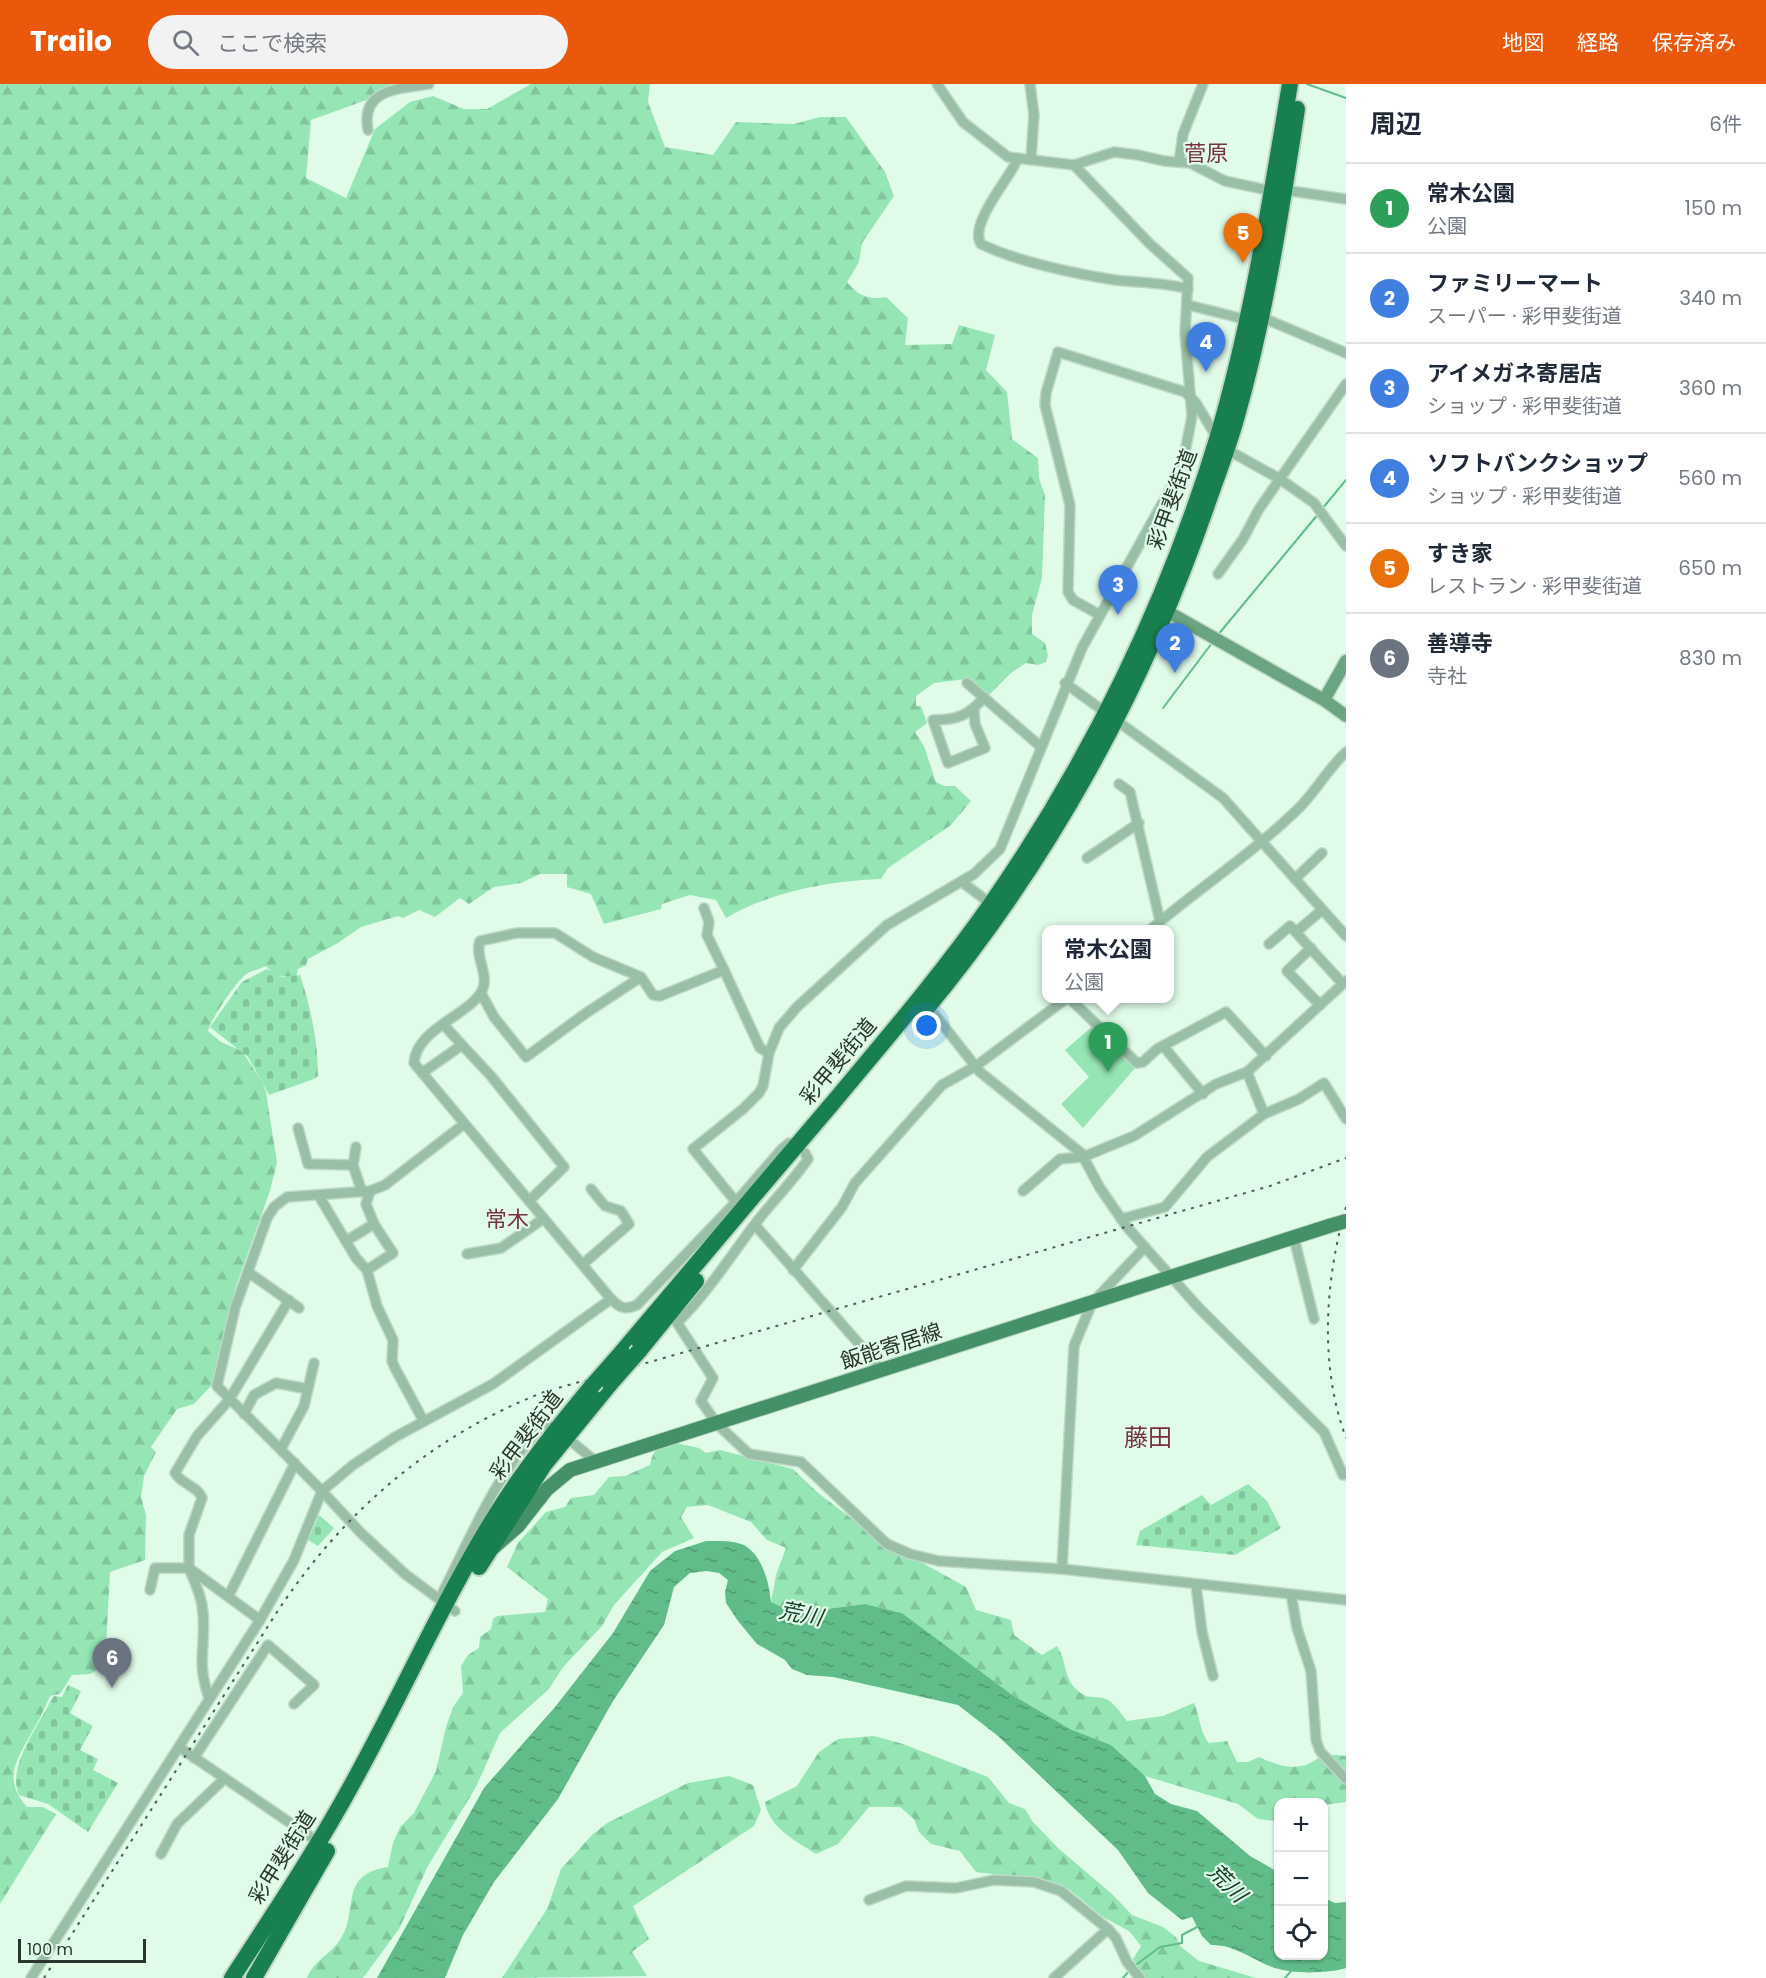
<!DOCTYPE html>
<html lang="ja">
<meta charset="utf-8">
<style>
body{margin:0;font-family:Poppins,"Noto Sans JP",sans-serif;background:#f2f2f3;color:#1f2937}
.controls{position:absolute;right:18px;bottom:18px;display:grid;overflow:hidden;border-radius:12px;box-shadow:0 2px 4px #0004}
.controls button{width:54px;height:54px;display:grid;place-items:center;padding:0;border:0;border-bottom:2px solid #e0e1e3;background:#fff;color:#1f2937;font:30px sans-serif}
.scale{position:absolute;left:18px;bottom:15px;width:128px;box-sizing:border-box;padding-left:6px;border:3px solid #2a352e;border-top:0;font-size:16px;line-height:21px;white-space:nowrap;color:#2a352e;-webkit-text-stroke:4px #e0fce9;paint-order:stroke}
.you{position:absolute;left:927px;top:942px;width:21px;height:21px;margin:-15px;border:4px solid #fff;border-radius:50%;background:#1a73e8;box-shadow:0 0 0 9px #1a73e833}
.badge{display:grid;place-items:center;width:39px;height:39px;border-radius:50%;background:#ea580c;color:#fff;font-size:20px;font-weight:700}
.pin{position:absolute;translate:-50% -50px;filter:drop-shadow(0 2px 3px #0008)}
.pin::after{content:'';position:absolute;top:32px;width:21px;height:18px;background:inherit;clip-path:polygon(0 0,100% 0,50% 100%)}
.popup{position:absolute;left:1042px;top:841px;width:132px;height:78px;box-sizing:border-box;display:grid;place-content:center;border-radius:12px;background:#fff;filter:drop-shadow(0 2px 4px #0005);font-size:20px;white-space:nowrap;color:#747a83}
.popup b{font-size:22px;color:#1f2937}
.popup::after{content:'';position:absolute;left:50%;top:100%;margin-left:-12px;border:12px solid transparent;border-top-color:#fff}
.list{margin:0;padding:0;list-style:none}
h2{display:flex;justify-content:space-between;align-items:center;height:78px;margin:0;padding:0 24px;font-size:26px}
h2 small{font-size:20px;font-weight:400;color:#747a83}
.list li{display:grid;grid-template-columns:39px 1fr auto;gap:18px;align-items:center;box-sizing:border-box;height:90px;padding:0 24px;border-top:2px solid #e0e1e3}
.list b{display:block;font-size:22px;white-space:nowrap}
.list p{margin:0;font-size:20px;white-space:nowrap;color:#747a83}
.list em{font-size:20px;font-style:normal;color:#747a83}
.icon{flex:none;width:33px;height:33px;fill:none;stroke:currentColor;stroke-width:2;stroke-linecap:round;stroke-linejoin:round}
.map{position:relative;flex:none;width:1346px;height:1894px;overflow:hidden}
header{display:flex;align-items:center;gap:36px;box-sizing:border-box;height:84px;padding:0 30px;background:#ea580c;color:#fff}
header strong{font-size:28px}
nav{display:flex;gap:33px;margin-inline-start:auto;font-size:21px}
.search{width:420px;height:54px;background:#f2f2f3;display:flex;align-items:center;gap:15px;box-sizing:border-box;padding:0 21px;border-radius:33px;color:#747a83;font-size:22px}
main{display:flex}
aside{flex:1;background:#fff}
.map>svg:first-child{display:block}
.green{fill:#95e5b5}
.forest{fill:url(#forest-firs)}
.cemetery{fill:url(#cemetery-stones)}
.water{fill:url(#water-ripples)}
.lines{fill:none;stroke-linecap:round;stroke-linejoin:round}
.stream{stroke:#60bd89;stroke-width:2}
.street-casing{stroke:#bfd8c7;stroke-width:12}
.secondary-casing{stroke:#bfd8c7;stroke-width:15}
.primary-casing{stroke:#bfd8c7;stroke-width:16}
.highway-casing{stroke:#bfd8c7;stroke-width:20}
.street{stroke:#99bfa7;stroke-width:9}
.secondary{stroke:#6aa481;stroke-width:12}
.primary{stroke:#459167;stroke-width:14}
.highway{stroke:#18804f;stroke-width:16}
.rail{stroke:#4f5e54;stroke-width:2;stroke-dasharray:3 6;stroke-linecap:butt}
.primary-bridge-casing{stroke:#bfd8c7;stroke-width:16;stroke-linecap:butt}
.highway-bridge-casing{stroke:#bfd8c7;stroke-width:20;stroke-linecap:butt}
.primary-bridge{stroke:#459167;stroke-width:14}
.highway-bridge{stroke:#18804f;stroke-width:16}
.labels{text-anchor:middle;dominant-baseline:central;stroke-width:4.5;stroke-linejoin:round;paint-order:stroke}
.street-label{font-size:21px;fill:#2a352e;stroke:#e0fce9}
.neighbourhood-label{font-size:22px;fill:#763042;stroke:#e0fce9}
.water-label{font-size:22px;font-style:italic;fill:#133b25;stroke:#e0fce9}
.quarter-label{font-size:24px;fill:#763042;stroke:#e0fce9}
</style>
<header>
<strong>Trailo</strong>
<div class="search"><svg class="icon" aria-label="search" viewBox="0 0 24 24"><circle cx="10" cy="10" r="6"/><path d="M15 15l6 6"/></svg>ここで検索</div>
<nav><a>地図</a><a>経路</a><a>保存済み</a></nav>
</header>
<main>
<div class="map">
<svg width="1346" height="1894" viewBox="0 0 1346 1894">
<defs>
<pattern id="forest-firs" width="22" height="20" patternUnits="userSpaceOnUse" patternTransform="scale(1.5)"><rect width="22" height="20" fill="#95e5b5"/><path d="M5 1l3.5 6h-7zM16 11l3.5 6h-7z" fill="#81c59c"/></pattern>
<pattern id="cemetery-stones" width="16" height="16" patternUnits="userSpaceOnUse" patternTransform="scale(1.5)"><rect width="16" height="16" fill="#95e5b5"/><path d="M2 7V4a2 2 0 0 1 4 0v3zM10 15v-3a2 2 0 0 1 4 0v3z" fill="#81c59c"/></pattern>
<pattern id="water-ripples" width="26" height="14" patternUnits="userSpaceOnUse" patternTransform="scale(1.5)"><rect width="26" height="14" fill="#60bd89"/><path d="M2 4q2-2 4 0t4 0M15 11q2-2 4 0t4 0" fill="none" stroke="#4f9a70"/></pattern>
</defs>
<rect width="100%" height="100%" fill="#e0fce9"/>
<path class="green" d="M1093,942L1136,983L1083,1044L1061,1020L1089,993L1065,966Z"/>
<g class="forest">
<path d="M0,0H411L311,36L306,94L346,114L375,45L410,18L433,12L464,25H487L531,0H650L648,18L665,63L713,71L736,38L794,40L820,33H846L885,88L894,112L862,159L859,178L847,198C859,212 868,216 886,213L908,234L905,261L952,260L959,241L995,251L986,286L1007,308L1012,355L1038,374L1039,394L1045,412L1042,494L1032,531V550L1045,559L1048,571L1046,578L1038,581L1026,579L1011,589L988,612L967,595L934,599L916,612V622H921L927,639L915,648L924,662L936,698L944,702H955L971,717L951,741L888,784L881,795C829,797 772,807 726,834L716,816L690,811L662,820L661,825L604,840L591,810L567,803V790H540L521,799L494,803L469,820L460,814L435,833L419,826L403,834L398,832L361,843L338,859L308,875L306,881L298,885L296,894L275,891L266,882C260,885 254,886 248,889C238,894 211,935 208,947L221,958L242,967L262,998L266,1008L277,1079L269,1110L236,1202L212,1301L194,1320L177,1325L151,1363L156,1368L144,1392L141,1413L146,1431L145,1476L110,1488L105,1582L90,1590L72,1591L60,1610L50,1612C45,1623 40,1635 33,1646C18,1675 1,1693 27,1723H43L56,1730L0,1820Z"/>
<path d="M671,1358L699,1364L706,1369L720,1366L793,1385L817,1408L899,1471L919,1477L966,1503L976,1526L1011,1536L1014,1551L1042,1571L1057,1562C1066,1575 1064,1594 1076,1605C1086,1615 1091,1612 1103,1614C1113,1616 1120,1629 1127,1637L1163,1632L1194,1619C1200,1633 1200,1649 1209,1659L1227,1657L1237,1678H1248L1259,1673C1283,1684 1303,1689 1323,1670L1346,1672V1718L1324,1721V1718H1278V1734L1274,1737L1258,1735L1238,1720L1145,1692L1111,1661L1070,1645L1011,1610L902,1529L865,1520L796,1529L771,1518L776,1491L786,1464L767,1456L751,1438L708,1421L687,1423L681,1433L694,1454L662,1468L614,1521L602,1542L563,1583L549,1605L500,1649L476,1703L428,1782L399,1845L363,1894H307C313,1878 326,1873 337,1860C362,1830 335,1791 388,1783L393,1759L400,1743L414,1729L436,1687L446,1643L453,1623L463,1609L461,1582L468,1571L479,1564L480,1553L491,1545L493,1535L497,1532L545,1528L548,1515L507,1483L518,1459L546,1428L565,1423L571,1414L594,1411L609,1393L625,1392L650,1381C653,1367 657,1362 671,1358Z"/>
<path d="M874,1652L903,1660L988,1693L1009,1719L1025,1725L1032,1737L1059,1765L1111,1809L1132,1831L1163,1843L1176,1853L1180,1862L1199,1877L1256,1894H1145L1133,1875L1141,1862L1129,1847L1103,1833L1070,1806L1043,1796L976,1788L960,1767L931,1760L919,1748L914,1735L900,1723H869L838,1760L816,1770C796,1757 769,1744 765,1718L797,1702L819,1668L838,1655Z"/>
<path d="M729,1692L753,1701L761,1726L754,1742L633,1822L649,1855L632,1868L647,1892L502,1894L547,1825L561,1785L592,1751L607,1739L688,1699Z"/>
</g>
<g class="cemetery">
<path d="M267,885L282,893L300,891C311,924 318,958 318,992L314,995L269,1011L248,973L210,943L242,898Z"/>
<path d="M1248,1400L1267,1417L1281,1444L1235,1471L1136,1461L1140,1447L1202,1411L1211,1421Z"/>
<path d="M319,1431L334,1444L318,1462L308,1456Z"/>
<path d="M68,1601L81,1607L70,1629L93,1642L80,1666L98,1675L93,1686L118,1699L88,1748L48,1720L19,1711C7,1684 36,1645 49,1620L54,1612L62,1613Z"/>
</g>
<path class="water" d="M706,1457C718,1457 733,1456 744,1461C763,1472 769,1499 771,1518L796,1529L865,1520L902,1529L1011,1610L1070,1645L1111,1661L1145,1692L1155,1710L1171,1720L1197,1727L1250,1772L1278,1788V1872H1324V1814L1335,1819L1346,1818V1884C1326,1890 1290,1890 1272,1883C1252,1875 1232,1860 1211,1861L1202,1852L1192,1833L1182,1836L1148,1809L1118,1766L998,1652L958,1621L833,1593L807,1591L792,1585L785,1576L757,1560L738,1537L726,1519L725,1508L728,1496L719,1489L707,1487L690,1489L674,1503L664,1541L613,1617L558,1715L494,1798L463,1851L445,1894H377L484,1704L555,1623L613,1549L650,1487L675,1467Z"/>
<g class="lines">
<g class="stream">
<path d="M1307,0L1346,14"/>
<path d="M1322,425L1346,396"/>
<path d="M1217,552L1319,429"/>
<path d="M1163,624L1212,559"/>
<path d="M1133,1883L1160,1863L1182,1859V1851L1199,1842"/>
<path d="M1123,1894L1129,1887"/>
<path d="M1285,1894L1291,1887"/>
</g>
<defs>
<g id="street">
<path d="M937,0L963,38L1008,73L1074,81L1114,68L1138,71L1164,77L1190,79L1225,97L1272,107"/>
<path d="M1030,0L1034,31L1031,74"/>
<path d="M368,46C360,4 400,5 429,0"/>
<path d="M1018,74C1011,93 968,140 981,160C1015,177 1076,190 1115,196C1139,199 1164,198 1188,205"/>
<path d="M1179,78L1183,50L1203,0"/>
<path d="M1284,106L1346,115"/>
<path d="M1188,221L1248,236"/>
<path d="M1261,233L1346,269"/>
<path d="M1226,365L1280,395L1314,419L1346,462"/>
<path d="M1218,490L1243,455L1259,425L1346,300"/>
<path d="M1100,531L1073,516L1068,508L1070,421L1045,321L1046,309L1058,268L1185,308L1196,319L1217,354"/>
<path d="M967,599L1041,663"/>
<path d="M1065,599L1223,714L1346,852"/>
<path d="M974,626L975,640L985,664L948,679L933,636C956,636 969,632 984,613"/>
<path d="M1119,700L1130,708L1160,837"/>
<path d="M1087,774L1139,739"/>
<path d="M1295,795L1322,769"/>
<path d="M962,798L991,820"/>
<path d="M704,824L709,838L707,851L724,886"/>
<path d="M1150,846C1199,804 1253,769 1299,724C1316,707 1327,686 1346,668"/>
<path d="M1296,848L1322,826"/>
<path d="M1269,860L1290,842L1343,900"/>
<path d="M1311,864L1287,887L1320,921"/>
<path d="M481,909L494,933L526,973L586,929L641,893"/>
<path d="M1069,914L1137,979L1143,978L1157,965L1226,928L1266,972"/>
<path d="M928,922L980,988L1081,1069L1100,1104L1127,1143L1199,1224L1324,1348L1343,1391L1346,1389"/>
<path d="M462,961L491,992L564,1083L529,1117"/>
<path d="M1164,963L1203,1010"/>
<path d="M769,969L760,964L724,886L660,912L653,911L641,893L593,873L555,849H517L480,857C474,872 490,891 482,907C469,931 416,945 414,979L611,1215C620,1224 625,1226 637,1221L736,1118L693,1065L743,1025L759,1009L763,1002L769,969L779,944L797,923L887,841L974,790L1000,765L1082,564L1173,400L1184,373L1192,332L1185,249L1188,194L1150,160L1074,81"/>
<path d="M1247,988L1264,1030"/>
<path d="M422,989L462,961L443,940"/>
<path d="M298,1044L308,1080L353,1081"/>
<path d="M356,1063L353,1081L362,1108"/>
<path d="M1023,1107L1060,1075L1083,1073L1134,1052L1216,1000L1247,988L1346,897"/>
<path d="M319,1112L356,1174L367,1186L377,1222L393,1256L392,1277L395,1284L423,1336"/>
<path d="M736,1118L781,1066L789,1059L794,1060"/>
<path d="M1121,1135L1165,1123L1207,1073L1264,1030L1299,1015L1324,999L1346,1035"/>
<path d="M755,1141L882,1286"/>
<path d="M1294,1154L1314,1235"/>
<path d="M346,1157L374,1140"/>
<path d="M467,1170L501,1164L543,1135"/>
<path d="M583,1180L629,1140L621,1127L605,1122L591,1105"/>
<path d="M367,1186L393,1169L374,1140L366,1120L370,1107"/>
<path d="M793,1186L842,1123L855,1099L942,1001L976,982L1067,914"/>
<path d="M248,1188L299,1224"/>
<path d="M674,1234L713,1294L701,1317L717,1340L749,1370L801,1378L887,1460L910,1470L939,1477L1062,1485L1346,1516"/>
<path d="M678,1238C708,1208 730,1173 755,1140C772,1118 792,1098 808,1075L805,1069"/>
<path d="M244,1330L254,1311L276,1299L308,1305"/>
<path d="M571,1357L595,1377"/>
<path d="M281,1365L304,1322L314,1279"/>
<path d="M1062,1485L1074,1262L1092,1219L1145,1163"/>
<path d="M1196,1501L1202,1548L1213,1592"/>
<path d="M150,1506L155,1484H189C195,1499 202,1513 203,1529C206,1564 196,1577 209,1614"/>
<path d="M443,1508C472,1451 496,1390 541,1343L551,1342"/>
<path d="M1291,1510L1297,1544L1311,1587L1316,1656L1320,1667L1346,1695"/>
<path d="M229,1511L295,1379"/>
<path d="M455,1527L405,1490L361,1449L322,1407L217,1302L235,1224L267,1134L274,1123L287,1113L370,1107L385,1101L464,1040"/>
<path d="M260,1536L294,1476L322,1407L353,1381L395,1353L493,1300L611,1215"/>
<path d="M179,1663L321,1760"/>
<path d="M194,1674L268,1561L314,1601L294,1620"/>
<path d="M161,1770L177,1740L224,1695"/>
<path d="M869,1816L906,1802L956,1804L994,1796L1034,1798L1061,1807L1108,1845L1116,1854L1127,1878L1140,1894"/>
<path d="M31,1894L260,1536L189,1484V1451L202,1414C197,1401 182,1401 175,1389L197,1352L229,1316L289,1216"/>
<path d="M1054,1894L1108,1845"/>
</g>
<g id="secondary">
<path d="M1161,524L1324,616L1346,632"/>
<path d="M1324,616L1346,577"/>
</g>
<path id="primary" d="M493,1464L518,1442L547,1405L570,1386L1329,1142"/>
<g id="highway">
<path d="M922,930C1048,779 1144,604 1208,418C1218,389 1230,359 1238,328C1266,229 1281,127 1297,25"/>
<path d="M639,1267L696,1197"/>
<path d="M622,1268C691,1186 761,1103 831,1021C886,955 942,890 991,820C1090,678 1168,518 1218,352C1252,237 1270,118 1290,0"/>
<path d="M479,1483L544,1381L610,1300"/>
<path d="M232,1894C275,1828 319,1762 356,1693C404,1606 444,1514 497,1429C525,1384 558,1343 592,1302"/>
<path d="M254,1894L327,1767"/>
</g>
</defs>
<use href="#street" class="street-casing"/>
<use href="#secondary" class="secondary-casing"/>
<use href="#primary" class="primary-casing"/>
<use href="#highway" class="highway-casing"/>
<use href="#street" class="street"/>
<use href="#secondary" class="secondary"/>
<use href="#primary" class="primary"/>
<use href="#highway" class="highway"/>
<g class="rail">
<path d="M1346,1123C1325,1196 1319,1281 1346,1354"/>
<path d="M44,1894L277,1528C344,1427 431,1352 544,1308L1270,1102L1346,1074"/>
</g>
<defs>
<path id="primary-bridge" d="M1329,1142L1346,1137"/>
<g id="highway-bridge">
<path d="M610,1300L639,1267"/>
<path d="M592,1302L622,1268"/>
</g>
</defs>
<use href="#primary-bridge" class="primary-bridge-casing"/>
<use href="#highway-bridge" class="highway-bridge-casing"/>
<use href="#primary-bridge" class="primary-bridge"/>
<use href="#highway-bridge" class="highway-bridge"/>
</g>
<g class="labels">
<g class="street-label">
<text transform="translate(1172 415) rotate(-70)">彩甲斐街道</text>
<text transform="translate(838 977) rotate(-50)">彩甲斐街道</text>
<text transform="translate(891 1262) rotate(-18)">飯能寄居線</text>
<text transform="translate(526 1351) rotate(-53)">彩甲斐街道</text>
<text transform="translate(282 1773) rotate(-58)">彩甲斐街道</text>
</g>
<g class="neighbourhood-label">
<text x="1206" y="69">菅原</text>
<text x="507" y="1135">常木</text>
</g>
<g class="water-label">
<text transform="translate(801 1530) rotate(11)">荒川</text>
<text transform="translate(1227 1799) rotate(45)">荒川</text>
</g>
<g class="quarter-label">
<text x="1148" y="1353">藤田</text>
</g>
</g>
</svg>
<div class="controls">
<button>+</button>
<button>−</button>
<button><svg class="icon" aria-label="locate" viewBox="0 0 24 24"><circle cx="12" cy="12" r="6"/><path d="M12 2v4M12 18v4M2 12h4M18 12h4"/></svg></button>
</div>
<div class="scale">100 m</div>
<div class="you"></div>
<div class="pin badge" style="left:1108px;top:988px;background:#2e9e5b">1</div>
<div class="popup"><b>常木公園</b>公園</div>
<div class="pin badge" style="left:1175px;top:589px;background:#3f7fe0">2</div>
<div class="pin badge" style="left:1118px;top:531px;background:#3f7fe0">3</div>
<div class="pin badge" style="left:1206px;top:288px;background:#3f7fe0">4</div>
<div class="pin badge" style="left:1243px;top:179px;background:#e8710a">5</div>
<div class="pin badge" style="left:112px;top:1604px;background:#6b7280">6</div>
</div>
<aside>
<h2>周辺<small>6件</small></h2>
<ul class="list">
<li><span class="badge" style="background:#2e9e5b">1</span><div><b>常木公園</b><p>公園</p></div><em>150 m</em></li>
<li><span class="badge" style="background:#3f7fe0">2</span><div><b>ファミリーマート</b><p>スーパー · 彩甲斐街道</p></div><em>340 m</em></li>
<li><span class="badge" style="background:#3f7fe0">3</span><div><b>アイメガネ寄居店</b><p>ショップ · 彩甲斐街道</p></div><em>360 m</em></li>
<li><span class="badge" style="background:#3f7fe0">4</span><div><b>ソフトバンクショップ</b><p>ショップ · 彩甲斐街道</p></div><em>560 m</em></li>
<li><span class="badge" style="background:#e8710a">5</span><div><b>すき家</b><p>レストラン · 彩甲斐街道</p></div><em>650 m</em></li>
<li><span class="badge" style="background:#6b7280">6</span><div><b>善導寺</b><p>寺社</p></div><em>830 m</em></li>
</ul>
</aside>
</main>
